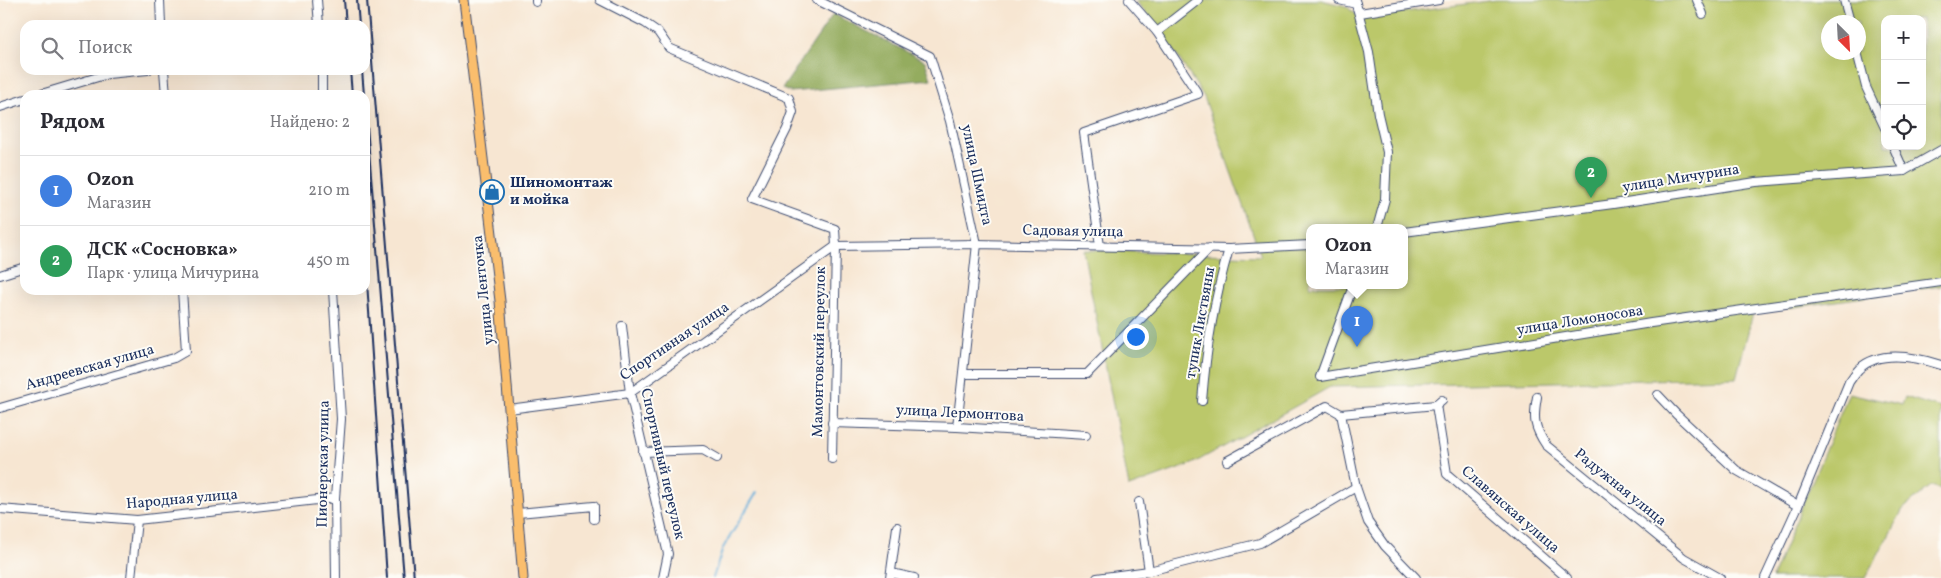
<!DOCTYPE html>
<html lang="ru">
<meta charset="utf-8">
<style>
body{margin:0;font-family:Vollkorn,serif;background:#f2f2f3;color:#2b2b33}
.controls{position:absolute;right:15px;top:15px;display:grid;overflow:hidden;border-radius:10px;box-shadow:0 5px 20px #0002}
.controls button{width:45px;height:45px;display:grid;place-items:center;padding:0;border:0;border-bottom:1px solid #e1e1e2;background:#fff;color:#2b2b33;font:25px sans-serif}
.compass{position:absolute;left:1821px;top:15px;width:45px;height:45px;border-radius:50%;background:#fff;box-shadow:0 5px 20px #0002;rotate:156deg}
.you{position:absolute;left:1135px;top:336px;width:18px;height:18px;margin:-12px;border:4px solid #fff;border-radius:50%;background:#1a73e8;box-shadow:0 0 0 8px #1a73e833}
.badge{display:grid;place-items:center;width:32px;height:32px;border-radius:50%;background:#1f6fb2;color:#fff;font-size:16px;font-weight:700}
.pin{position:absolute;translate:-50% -41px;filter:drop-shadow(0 1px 2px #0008)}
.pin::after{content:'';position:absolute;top:26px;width:18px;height:15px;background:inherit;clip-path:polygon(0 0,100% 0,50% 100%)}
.popup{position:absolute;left:1306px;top:224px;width:102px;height:65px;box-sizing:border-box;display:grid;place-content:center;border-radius:10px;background:#fff;filter:drop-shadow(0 1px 4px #0005);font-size:16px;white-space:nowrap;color:#7c7c81}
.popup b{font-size:19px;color:#2b2b33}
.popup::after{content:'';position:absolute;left:50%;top:100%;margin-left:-10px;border:10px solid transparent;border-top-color:#fff}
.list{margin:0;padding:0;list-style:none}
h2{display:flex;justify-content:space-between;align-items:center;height:65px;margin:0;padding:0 20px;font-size:21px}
h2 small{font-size:16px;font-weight:400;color:#7c7c81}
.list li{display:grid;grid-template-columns:32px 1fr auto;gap:15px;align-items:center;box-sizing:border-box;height:70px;padding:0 20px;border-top:1px solid #e1e1e2}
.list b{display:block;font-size:19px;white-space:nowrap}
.list p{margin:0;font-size:16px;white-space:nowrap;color:#7c7c81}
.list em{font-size:16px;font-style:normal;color:#7c7c81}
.icon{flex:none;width:28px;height:28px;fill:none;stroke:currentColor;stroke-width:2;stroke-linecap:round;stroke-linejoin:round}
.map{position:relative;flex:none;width:1941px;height:578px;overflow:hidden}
.search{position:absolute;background:#fff;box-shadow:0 5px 20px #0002;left:20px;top:20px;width:350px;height:55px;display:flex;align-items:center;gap:12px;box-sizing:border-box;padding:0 18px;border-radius:15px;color:#7c7c81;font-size:19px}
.panel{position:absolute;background:#fff;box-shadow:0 5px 20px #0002;left:20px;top:90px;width:350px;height:205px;border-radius:15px}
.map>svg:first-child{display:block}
.green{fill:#bbc86a;stroke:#6b7c64;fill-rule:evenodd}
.forest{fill:#94ac5e;stroke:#586e5e}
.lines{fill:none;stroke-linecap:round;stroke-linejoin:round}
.stream{stroke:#5faad7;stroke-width:2}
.minor-casing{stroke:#3c4a6f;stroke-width:10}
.major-casing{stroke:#3c4a6f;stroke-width:11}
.minor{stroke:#fff;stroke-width:8}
.major{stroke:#fabe6d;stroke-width:9}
.rail{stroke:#1b2f5e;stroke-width:2}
.labels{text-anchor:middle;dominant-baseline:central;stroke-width:4;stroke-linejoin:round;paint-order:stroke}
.street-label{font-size:15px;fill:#1b2f5e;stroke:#fdfcf7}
.poi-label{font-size:15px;font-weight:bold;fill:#1b2f5e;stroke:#fdfcf7;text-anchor:start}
</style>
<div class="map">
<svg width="1941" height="578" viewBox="0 0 1941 578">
<rect width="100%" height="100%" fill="#fdfcf7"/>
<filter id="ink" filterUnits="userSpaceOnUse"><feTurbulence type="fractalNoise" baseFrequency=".02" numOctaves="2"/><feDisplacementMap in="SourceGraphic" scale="10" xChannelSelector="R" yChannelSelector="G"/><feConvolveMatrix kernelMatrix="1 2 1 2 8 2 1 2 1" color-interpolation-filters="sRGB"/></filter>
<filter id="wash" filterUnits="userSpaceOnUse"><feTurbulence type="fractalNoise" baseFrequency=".0096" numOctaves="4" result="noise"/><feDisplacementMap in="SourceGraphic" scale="20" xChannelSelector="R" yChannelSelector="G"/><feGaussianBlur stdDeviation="1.12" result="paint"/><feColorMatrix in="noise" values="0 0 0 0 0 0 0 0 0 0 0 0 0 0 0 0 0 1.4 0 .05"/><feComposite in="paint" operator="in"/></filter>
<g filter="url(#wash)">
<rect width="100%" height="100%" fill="#f7e6d2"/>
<g class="green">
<path d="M1135,0H1321L1346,6L1360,18L1496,0H1941V286L1753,313L1736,378L1330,387L1192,464L1129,487L1083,250L1261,256L1204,97L1161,31ZM1885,19H1922V146H1885ZM1828,22H1858V52H1828ZM1310,228H1404V286H1310Z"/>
<path d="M1849,393L1902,405L1905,397L1941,408V489L1931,486L1903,509L1866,578H1772Z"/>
</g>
<path class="forest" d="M833,14L925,61L931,79L790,92L782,89Z"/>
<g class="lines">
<path class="stream" d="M713,578L723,548L757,492"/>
</g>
</g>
<g filter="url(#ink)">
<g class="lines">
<defs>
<g id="minor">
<path d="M160,0L161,25"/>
<path d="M317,0L319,25"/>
<path d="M600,0L645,23L658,32L669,48L789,98L793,112L787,129L752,199L835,229L836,246L832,459"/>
<path d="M817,0L930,56L950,121L977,244L957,427"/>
<path d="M1339,0L1356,4"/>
<path d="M1355,0L1369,52L1378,114L1387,152L1385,199L1377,228"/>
<path d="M1697,0L1703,14"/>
<path d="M1844,0L1850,22"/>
<path d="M536,2V0"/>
<path d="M1357,8L1360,13L1439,0"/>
<path d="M1157,32L1198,0"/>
<path d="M1857,52L1866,87L1885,128"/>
<path d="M164,70L166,95"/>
<path d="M322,70V95"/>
<path d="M38,95L108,74L148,70"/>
<path d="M0,107L25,99"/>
<path d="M1893,146L1904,171"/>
<path d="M1404,232L1613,204L1756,182L1904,171L1941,150"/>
<path d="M836,246L977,244L1229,249L1310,245"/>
<path d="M1100,246L1084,133L1198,94L1157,32L1129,0"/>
<path d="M0,275L25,267"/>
<path d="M1353,286L1320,377L1651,323L1941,282"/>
<path d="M333,290L341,419L335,498L336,578"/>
<path d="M622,326L630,393L668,554L663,578"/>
<path d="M963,374H1087L1210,248"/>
<path d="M1658,395L1676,414L1736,470L1798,506"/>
<path d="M1537,397C1533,419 1534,427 1546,445L1684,558L1720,578"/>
<path d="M1442,400L1436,405L1447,474L1567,578"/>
<path d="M1202,401C1206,350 1214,299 1229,249"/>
<path d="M0,408L174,358L186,351L182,290"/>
<path d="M509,409L630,393L836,246"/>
<path d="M1341,414L1356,487L1368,522L1385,546L1416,578"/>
<path d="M1341,414L1436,405"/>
<path d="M832,423L957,427L1086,435"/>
<path d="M643,452L703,450L717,458"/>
<path d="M1227,461L1327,406L1341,414"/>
<path d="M1139,502L1149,571"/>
<path d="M0,509L137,520L335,498"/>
<path d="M518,513L594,506V519"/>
<path d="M891,573L914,578"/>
<path d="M131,578L137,520"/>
<path d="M890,578L897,527"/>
<path d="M1097,578L1149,571L1260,543L1356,487"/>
<path d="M1765,578L1798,506L1849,382C1852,378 1855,373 1859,369C1880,349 1916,357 1941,365"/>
</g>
<path id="major" d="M464,0L500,301L523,578"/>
</defs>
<use href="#minor" class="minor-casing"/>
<use href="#major" class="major-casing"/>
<use href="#minor" class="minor"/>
<use href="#major" class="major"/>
<g class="rail">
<path d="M344,0L346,25"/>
<path d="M357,0L359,25"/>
<path d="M367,0L414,578"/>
<path d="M350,70L352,95"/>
<path d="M362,70L364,95"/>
<path d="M365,102L404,578"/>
<path d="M365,252L387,578"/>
</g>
</g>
</g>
<defs>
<symbol id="shop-ring" viewBox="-11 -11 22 22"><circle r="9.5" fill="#fdfcf7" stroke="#1f6fb2" stroke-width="1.5"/><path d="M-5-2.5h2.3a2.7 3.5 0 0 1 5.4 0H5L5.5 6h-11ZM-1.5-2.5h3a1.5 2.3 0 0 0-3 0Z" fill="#1f6fb2"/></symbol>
</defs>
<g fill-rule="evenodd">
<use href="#shop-ring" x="478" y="178" width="28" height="28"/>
</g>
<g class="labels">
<g class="street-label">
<text transform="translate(976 175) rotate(78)">улица Шмидта</text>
<text transform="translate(1681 179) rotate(-9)">улица Мичурина</text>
<text transform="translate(1073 232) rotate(1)">Садовая улица</text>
<text transform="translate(484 290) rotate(-96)">улица Ленточка</text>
<text transform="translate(1580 321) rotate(-9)">улица Ломоносова</text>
<text transform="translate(1201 323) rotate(-80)">тупик Листвяны</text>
<text transform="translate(675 342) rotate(-34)">Спортивная улица</text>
<text transform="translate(820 352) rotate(-89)">Мамонтовский переулок</text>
<text transform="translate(90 368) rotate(-16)">Андреевская улица</text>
<text transform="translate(960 414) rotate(3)">улица Лермонтова</text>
<text transform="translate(324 464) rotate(-89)">Пионерская улица</text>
<text transform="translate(662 464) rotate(77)">Спортивный переулок</text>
<text transform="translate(1620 488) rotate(39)">Радужная улица</text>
<text transform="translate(182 500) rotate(-5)">Народная улица</text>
<text transform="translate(1510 510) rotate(41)">Славянская улица</text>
</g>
<g class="poi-label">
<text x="510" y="183">Шиномонтаж<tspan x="510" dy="17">и мойка</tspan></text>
</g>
</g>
</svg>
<div class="controls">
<button>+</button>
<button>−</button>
<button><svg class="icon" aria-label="locate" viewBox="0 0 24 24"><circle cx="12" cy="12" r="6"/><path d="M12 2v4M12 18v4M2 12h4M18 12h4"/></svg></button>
</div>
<svg class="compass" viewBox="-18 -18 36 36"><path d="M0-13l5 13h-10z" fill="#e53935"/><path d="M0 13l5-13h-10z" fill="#7c7c81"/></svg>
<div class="you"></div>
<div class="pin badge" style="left:1357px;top:347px;background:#3f7fe0">1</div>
<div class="popup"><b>Ozon</b>Магазин</div>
<div class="pin badge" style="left:1591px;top:198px;background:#2e9e5b">2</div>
<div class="search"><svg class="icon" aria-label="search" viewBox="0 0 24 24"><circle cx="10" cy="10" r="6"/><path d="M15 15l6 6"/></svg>Поиск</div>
<section class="panel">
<h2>Рядом<small>Найдено: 2</small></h2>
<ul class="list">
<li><span class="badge" style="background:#3f7fe0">1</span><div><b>Ozon</b><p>Магазин</p></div><em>210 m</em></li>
<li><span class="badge" style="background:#2e9e5b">2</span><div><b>ДСК «Сосновка»</b><p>Парк · улица Мичурина</p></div><em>450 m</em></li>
</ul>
</section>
</div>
